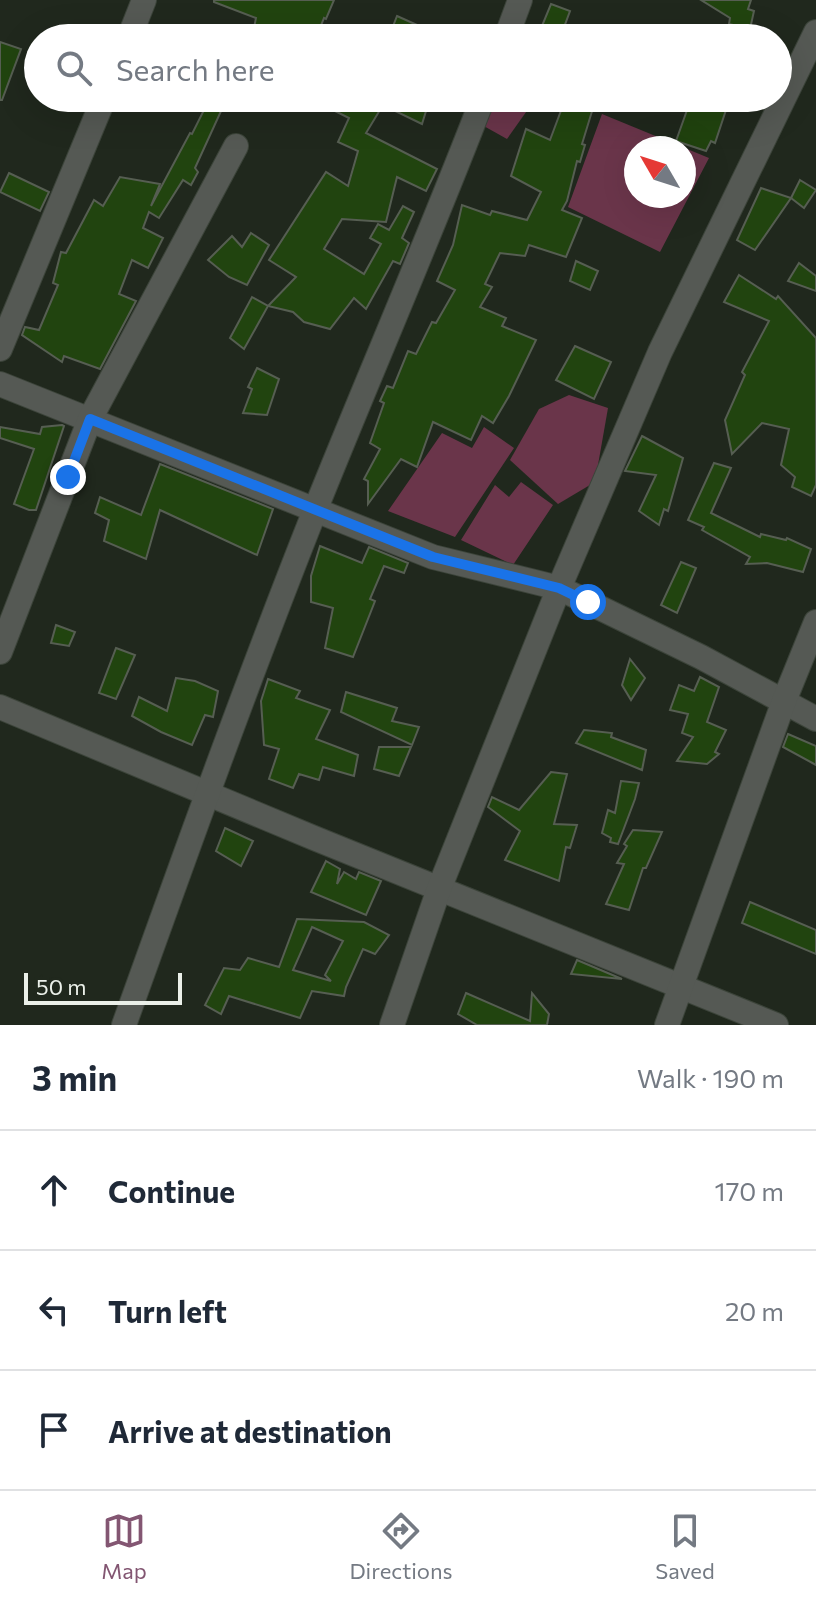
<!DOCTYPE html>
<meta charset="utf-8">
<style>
body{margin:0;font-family:Commissioner,sans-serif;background:#f2f2f3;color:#1f2937}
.compass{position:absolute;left:624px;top:136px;width:72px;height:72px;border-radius:50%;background:#fff;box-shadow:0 8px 32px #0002;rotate:309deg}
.scale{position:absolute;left:24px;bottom:20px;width:158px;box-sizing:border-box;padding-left:8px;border:4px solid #ebf0e9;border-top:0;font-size:22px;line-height:28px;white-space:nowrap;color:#ebf0e9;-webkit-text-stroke:6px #20281d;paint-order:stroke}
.stop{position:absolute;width:24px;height:24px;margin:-18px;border:6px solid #1a73e8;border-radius:50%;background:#fff}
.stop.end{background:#1a73e8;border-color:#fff;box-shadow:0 2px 8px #0008}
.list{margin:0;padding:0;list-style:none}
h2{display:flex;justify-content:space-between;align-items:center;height:104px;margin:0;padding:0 32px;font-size:34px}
h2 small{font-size:26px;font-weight:400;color:#747a83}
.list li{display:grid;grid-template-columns:52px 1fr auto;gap:24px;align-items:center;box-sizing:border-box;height:120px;padding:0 32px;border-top:2px solid #e0e1e3}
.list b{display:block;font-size:30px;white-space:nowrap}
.list em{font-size:26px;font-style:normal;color:#747a83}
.icon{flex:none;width:44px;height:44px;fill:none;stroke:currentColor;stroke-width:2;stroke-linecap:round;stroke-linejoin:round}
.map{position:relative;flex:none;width:816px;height:1025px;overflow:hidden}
.search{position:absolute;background:#fff;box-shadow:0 8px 32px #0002;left:24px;right:24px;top:24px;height:88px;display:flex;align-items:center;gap:20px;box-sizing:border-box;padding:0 28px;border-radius:44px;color:#747a83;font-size:30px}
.sheet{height:464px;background:#fff}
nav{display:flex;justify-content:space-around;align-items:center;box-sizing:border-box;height:112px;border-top:2px solid #e0e1e3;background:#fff;font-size:22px;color:#747a83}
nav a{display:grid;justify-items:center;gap:4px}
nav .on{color:#835672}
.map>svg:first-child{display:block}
.green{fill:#6a354a;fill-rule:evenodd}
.building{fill:#21440f;stroke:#565e52;stroke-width:2;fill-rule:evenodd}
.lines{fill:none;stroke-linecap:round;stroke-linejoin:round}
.minor-casing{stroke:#3c443a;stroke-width:26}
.minor{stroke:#555954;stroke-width:24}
.route{stroke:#1a73e8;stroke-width:10}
</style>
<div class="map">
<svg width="816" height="1025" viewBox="0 0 816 1025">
<rect width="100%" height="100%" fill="#20281d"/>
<g class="green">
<path d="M492,98H536L507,139L482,125Z"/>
<path d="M602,114L709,158L660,252L568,207ZM684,148V196H636V148Z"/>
<path d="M569,395L608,408L595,482L558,504L510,460L539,409Z"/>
<path d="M484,427L514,448L455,537L388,511L442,433L472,448Z"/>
<path d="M521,482L553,505L513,565L461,540L495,485L509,497Z"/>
</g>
<g class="building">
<path d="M214,0H334L326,19L324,18L316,38H303L276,28L274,38H252L256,18L214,2Z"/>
<path d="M701,0H751L748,9L754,11L750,29L729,24L730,18Z"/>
<path d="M551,4L570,11L560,38H537Z"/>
<path d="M397,16L446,38H400L390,34Z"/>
<path d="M0,42L21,49L2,100H0Z"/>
<path d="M210,98H227L195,168L198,172L191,185L183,180L159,218L149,212L143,228L163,238L148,268L132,260L119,294L136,301L100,369L64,356L62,362L22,335L25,327L39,330L58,285L53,283L61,252L66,253L94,200L103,206L120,177L160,184L151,206L190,133L192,134Z"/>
<path d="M309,98H430L422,124L383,105L366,133L437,169L426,191L397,177L386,222L342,219L324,249L364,274L381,244L370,238L378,224L389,230L403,206L414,212L402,238L409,243L400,264L393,261L366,309L354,298L330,329L304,322L293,312L268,306L296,277L269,260L326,172L348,186L358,151L338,142L349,118Z"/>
<path d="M691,99L726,110L715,143L711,141L706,151L676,141Z"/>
<path d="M565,100L593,108L582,144L585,145L580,162L577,161L567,201L562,210L582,218L566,257L529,245L525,256L500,253L485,284L492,287L480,307L506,318L502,326L536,340L509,396L493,423L482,416L471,440L433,422L417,467L401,459L368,504V481L364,479L380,449L370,443L384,403L380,401L387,386L393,388L408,351L416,354L432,322L436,323L455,290L437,281L453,245L462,205L490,215L492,211L527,220L541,192L511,176L526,129L550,140Z"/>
<path d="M9,173L49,192L40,211L0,192Z"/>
<path d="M800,180L816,190L804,208L791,198Z"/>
<path d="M761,188L791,198L755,250L737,240Z"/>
<path d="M251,233L269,245L247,285L229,277L208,260L232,236L242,247Z"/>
<path d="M576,261L598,271L590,290L570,281Z"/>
<path d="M799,263L816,276V291L788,281Z"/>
<path d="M739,275L776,299L778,296L816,338V485L811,496L792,487L795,477L781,465L789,429L762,423L732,454L725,420L745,375L742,372L769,321L724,302Z"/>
<path d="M252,297L268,306L244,349L230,338Z"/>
<path d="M575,346L611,362L594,399L556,380Z"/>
<path d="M257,368L279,379L267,415L243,413L252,389L248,387Z"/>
<path d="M62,425L64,426L36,510H29L14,504L34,449L0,438V427L40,434L42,427Z"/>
<path d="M642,436L683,458L668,511L664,509L659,525L639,511L656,475L625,471Z"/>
<path d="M714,463L731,468L711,513L760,537L761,534L786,540L787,538L811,549L803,572L767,563L746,564L750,557L702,530L704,527L688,520Z"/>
<path d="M160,464L273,509L257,555L160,510L146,559L104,541L109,520L95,513L100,497L141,515Z"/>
<path d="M320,546L362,563L369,547L408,563L404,573L384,566L370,599L375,601L353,657L325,648L333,608L311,602V576Z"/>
<path d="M681,562L696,568L677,613L661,605Z"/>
<path d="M56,625L75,632L69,646L51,643Z"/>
<path d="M116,648L135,655L116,699L99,693Z"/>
<path d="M630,659L645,678L631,700L622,685Z"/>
<path d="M700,677L719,687L707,722L726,730L715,752L719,754L707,764L677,761L693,737L682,733L688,714L670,710L679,685L694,691Z"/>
<path d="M176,678L195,681L218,691L213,717L205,715L192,745L161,732L132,716L139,697L167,711Z"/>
<path d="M268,679L300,691L296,698L330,710L316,739L358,755L354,776L323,767L319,780L299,774L293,788L269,779L279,749L264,745L261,701Z"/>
<path d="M346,692L397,708L392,721L419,727L412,745L341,712Z"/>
<path d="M584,730L612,733L611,737L646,750L642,770L576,743Z"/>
<path d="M788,734L816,746V765L783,747Z"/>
<path d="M379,747H411L399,776L374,769Z"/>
<path d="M551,772L567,774L554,824L577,825L570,848L566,847L559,881L505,860L520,831L488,807L492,797L519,810Z"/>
<path d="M621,781L639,783L635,799L618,844L610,842L611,838L602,833L608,810L615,813Z"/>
<path d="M225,828L253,841L241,866L216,851Z"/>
<path d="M633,830L662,832L646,868H643L629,910L606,904L624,864L617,863L627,846L624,844Z"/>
<path d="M326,861L340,869L337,884L344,872L356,879L359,872L381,881L366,915L311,892Z"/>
<path d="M750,902L816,930V954L742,923Z"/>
<path d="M297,919L364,922L389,935L375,954L363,949L346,987L344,996L312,991L300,1018L229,996L221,1014L205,1005L224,968L240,970L248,958L279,967ZM312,927L343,941L325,975L331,981L293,970Z"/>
<path d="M577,960L622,979L571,974Z"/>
<path d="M466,993L530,1021L532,993L549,1014L547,1025H477L458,1014Z"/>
</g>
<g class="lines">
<defs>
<g id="minor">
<path d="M129,38L144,0"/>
<path d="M506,38L520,0"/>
<path d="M0,349L104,98"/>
<path d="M0,384L433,557L559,588L701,657L816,719"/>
<path d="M0,652L90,419L236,146"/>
<path d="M0,707L314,838L776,1025"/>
<path d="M124,1025C186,852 248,679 316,508C371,371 430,236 483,98"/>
<path d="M392,1025L439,889L559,588L660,352L816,32"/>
<path d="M667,1025L784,701L816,622"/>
</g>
</defs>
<use href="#minor" class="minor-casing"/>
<use href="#minor" class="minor"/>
</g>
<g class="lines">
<path class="route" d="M68,477L90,419L433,557L559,588L588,602"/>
</g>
</svg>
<svg class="compass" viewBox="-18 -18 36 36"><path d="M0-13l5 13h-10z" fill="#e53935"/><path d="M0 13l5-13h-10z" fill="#747a83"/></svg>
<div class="scale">50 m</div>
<div class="stop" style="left:588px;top:602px"></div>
<div class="stop end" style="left:68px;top:477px"></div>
<div class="search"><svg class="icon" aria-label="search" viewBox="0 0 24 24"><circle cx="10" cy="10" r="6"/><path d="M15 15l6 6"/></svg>Search here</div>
</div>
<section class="sheet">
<h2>3 min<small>Walk · 190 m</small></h2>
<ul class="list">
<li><svg class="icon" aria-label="ahead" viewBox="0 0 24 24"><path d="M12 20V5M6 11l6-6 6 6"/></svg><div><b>Continue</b></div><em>170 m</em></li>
<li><svg class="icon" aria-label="left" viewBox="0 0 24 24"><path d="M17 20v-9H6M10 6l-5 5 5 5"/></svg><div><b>Turn left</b></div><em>20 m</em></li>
<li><svg class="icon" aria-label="arrive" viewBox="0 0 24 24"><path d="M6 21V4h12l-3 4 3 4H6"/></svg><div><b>Arrive at destination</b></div></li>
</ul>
</section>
<nav>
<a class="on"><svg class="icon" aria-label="map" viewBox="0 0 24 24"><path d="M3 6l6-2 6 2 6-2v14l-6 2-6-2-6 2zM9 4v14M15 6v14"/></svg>Map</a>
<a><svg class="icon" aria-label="directions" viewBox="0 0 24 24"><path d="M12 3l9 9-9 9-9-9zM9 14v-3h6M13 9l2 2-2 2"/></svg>Directions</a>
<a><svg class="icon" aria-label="saved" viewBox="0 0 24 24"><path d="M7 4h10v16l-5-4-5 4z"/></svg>Saved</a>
</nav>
